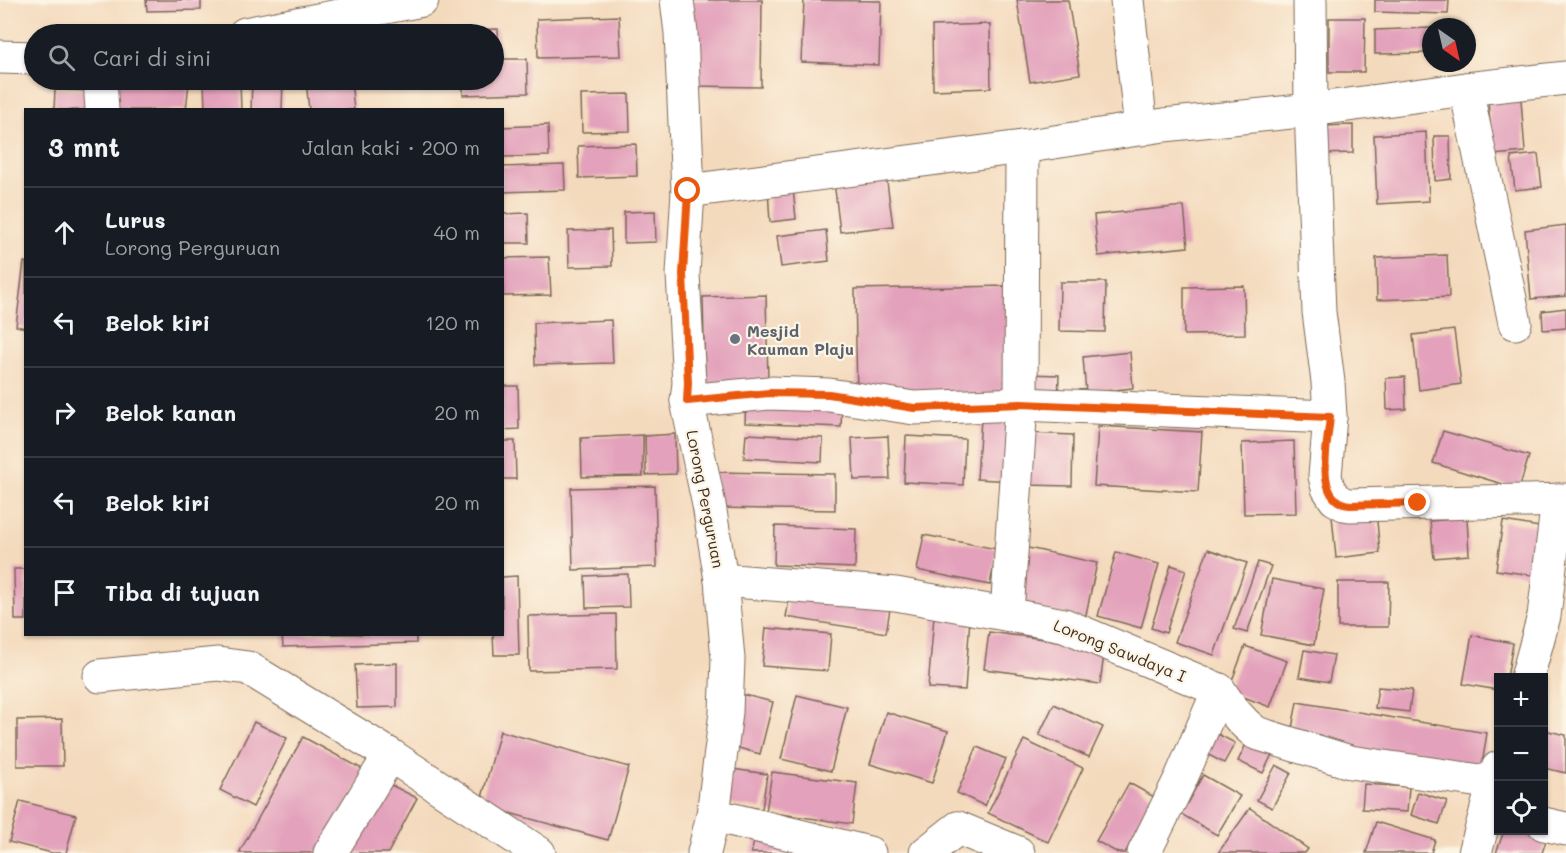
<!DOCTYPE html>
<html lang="id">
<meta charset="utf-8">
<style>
body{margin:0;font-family:Mali,sans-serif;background:#20242c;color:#f1f3f6}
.controls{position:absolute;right:18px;bottom:18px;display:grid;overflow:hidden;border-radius:0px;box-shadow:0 2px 4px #0004}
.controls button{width:54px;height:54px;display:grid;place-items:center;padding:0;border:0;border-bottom:2px solid #363941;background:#171b24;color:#f1f3f6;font:30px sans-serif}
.compass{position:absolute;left:1422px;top:18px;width:54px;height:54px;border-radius:50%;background:#171b24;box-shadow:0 2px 4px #0004;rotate:146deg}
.stop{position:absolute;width:18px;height:18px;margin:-14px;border:4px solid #ea580c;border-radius:50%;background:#fff}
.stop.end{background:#ea580c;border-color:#fff;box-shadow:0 2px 6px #0008}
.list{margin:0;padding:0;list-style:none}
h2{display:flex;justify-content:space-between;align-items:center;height:78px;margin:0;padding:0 24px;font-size:26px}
h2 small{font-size:20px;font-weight:400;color:#9ea1a6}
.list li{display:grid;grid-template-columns:39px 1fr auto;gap:18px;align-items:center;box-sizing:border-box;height:90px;padding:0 24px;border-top:2px solid #363941}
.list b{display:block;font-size:22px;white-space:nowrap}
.list p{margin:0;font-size:20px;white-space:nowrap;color:#9ea1a6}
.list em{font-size:20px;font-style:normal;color:#9ea1a6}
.icon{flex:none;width:33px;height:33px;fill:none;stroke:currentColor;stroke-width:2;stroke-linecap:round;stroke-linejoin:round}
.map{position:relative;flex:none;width:1566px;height:853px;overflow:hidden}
.search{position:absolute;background:#171b24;box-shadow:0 2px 4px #0004;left:24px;top:24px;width:480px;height:66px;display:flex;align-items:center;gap:15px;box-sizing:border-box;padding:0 21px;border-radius:33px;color:#9ea1a6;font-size:22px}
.panel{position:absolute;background:#171b24;box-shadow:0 2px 4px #0004;left:24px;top:108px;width:480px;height:528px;border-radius:0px}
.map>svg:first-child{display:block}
.building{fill:#e3a1bb}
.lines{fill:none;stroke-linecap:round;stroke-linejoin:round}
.street-casing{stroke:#7c6856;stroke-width:35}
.street{stroke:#fff;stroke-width:33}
.route{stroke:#ea580c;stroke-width:8}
.worship-dot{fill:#6b7280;stroke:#fcf5e5;stroke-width:2}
.labels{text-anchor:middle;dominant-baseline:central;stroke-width:4.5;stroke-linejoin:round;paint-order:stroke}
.worship-label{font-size:16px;font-weight:bold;fill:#5b616d;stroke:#fcf5e5;text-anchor:start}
.street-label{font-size:16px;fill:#3b2a1e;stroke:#fcf5e5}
</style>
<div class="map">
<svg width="1566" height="853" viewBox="0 0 1566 853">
<rect width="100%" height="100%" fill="#fcf5e5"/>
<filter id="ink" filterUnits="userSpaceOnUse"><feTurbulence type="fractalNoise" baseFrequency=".0167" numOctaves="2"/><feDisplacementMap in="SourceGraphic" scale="12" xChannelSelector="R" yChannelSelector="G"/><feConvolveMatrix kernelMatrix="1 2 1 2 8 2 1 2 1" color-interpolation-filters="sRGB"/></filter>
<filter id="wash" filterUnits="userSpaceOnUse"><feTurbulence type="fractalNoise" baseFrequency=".008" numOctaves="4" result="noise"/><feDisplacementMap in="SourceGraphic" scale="24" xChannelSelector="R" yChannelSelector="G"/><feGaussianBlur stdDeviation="1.35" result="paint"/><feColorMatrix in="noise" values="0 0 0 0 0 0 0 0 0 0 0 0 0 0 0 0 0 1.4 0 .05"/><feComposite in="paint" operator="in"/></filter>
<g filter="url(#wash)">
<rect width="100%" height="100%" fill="#f4dabd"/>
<g id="blocks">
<g class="building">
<path d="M146,0H201V10L147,11Z"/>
<path d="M692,0H762L761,87L692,86Z"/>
<path d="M804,0L881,1L879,65L801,62Z"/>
<path d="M1017,0H1068L1080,74L1030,82Z"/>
<path d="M1375,0H1449L1448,14L1375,12Z"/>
<path d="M619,16L621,56L538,58L537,19Z"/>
<path d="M1329,18H1365L1364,72H1329Z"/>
<path d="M990,24L991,88L933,90L932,26Z"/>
<path d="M1431,28V53L1375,54V30Z"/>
<path d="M498,29L499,59H527L528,93L463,95V80H494V34H462V30Z"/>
<path d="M117,80H151L189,83L186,110H115Z"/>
<path d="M204,80H240L241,110H205Z"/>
<path d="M252,80H283L282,110H251Z"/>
<path d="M306,80H351L354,110H309Z"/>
<path d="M1520,87L1525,152L1493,155L1487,90Z"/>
<path d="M55,89L92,91L91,110H54Z"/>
<path d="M629,94L630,131L582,132L581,95Z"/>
<path d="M548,125L549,156L502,157V127Z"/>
<path d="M1353,125V153L1321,154L1320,126Z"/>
<path d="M1426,132L1429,201L1377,204L1374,135Z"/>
<path d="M1434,136H1450L1451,179L1435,181Z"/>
<path d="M636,144L637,176L579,178L578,146Z"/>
<path d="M1538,154L1542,187L1515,190L1511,157Z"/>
<path d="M564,165L565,190L502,192V167Z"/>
<path d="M886,175L893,226L840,232L834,181Z"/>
<path d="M793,188L796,219L770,222L768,190Z"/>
<path d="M1184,206L1188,247L1098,256L1094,215Z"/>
<path d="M655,211L656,242L624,243V212Z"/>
<path d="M528,213L529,243H502V214Z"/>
<path d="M1566,225V296L1531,299L1525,230Z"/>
<path d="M611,230L612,266L569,267L568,231Z"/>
<path d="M826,230L829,261L781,267L777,236Z"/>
<path d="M1447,255L1449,297L1377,300L1376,258Z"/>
<path d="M549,257L551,295L503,296L502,258Z"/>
<path d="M24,262H26V328L16,326Z"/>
<path d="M1060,282H1106L1105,332L1059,331Z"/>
<path d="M1007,286L1008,395L857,397L855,289Z"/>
<path d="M1244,286L1245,334L1184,335V287Z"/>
<path d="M766,295L768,382L705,384L703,297Z"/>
<path d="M1566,308V328L1543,330L1542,311Z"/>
<path d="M611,320L613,363L535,365L534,323Z"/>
<path d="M1454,330L1461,384L1419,390L1413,335Z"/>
<path d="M1130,352L1133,388L1086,393L1083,357Z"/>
<path d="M1027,374L1059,375L1058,402L1026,401Z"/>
<path d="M1405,377L1406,409L1387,410L1386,378Z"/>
<path d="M502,386H518L519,429L502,430Z"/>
<path d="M746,396L842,401L841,427L745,423Z"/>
<path d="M981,419L1015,421L1012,481L977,479Z"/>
<path d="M1098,426L1202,432L1198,492L1094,486Z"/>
<path d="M1443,431L1529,456L1519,489L1433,463Z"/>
<path d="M1027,433L1073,435L1072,486L1026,485Z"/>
<path d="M675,434L676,474L646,475L645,436Z"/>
<path d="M746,434L823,438L822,462L744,458Z"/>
<path d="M643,435V476L582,477L581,438Z"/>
<path d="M888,436L890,479L854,480L852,438Z"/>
<path d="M906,436L965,439L963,485L904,482Z"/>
<path d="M502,441H515L516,479H502Z"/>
<path d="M1294,441L1296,513L1244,514L1242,443Z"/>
<path d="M716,472L835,474V510L715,508Z"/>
<path d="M655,486L657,567L573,570L571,488Z"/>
<path d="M1376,511L1380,553L1336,558L1332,516Z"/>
<path d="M1467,518L1469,555L1434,558L1430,521Z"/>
<path d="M1503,521L1540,527L1532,575L1496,570Z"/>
<path d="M775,526L856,529L855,568L774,565Z"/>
<path d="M924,535L997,549L990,585L917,570Z"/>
<path d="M1024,547L1097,563L1085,619L1011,603Z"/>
<path d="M1208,549L1247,563L1214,655L1175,642Z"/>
<path d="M1116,552L1159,564L1141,628L1098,616Z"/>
<path d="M1258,562L1271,566L1247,633L1234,629Z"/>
<path d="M1171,565L1186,570L1166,633L1151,628Z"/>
<path d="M14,569H26V620H15Z"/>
<path d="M628,574L629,607L586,608L585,576Z"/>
<path d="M517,576L519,655H494L493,634H502V577Z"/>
<path d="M1272,579L1324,589L1314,645L1261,635Z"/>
<path d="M1338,582H1389L1388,627H1338Z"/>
<path d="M790,594L890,609L886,633L786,617Z"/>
<path d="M616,614L617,669L529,671L528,616Z"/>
<path d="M934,616L970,618L965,690L928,688Z"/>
<path d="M766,628L831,634L828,671L762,666Z"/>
<path d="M989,632L1105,647L1100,684L984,669Z"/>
<path d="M282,634H416V643L283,647Z"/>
<path d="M1472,635L1513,643L1507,678H1498V690L1463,684Z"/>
<path d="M1245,646L1287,661L1270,707L1228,691Z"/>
<path d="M1304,650L1334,655L1329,682L1299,677Z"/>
<path d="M397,663V707L357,708L355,665Z"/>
<path d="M1378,687L1412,690L1409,712L1375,708Z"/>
<path d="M741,694L773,702L760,754L728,745Z"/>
<path d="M797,695L847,707L831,771L781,759Z"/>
<path d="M1297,702L1487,733L1481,771L1290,739Z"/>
<path d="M1054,704L1103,727L1089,757L1039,735Z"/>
<path d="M886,712L948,731L932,783L870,764Z"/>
<path d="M62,719L63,766H17V720Z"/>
<path d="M254,722L287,738L253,807L220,790Z"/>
<path d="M1210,730L1235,743L1224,763L1199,750Z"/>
<path d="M1544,730L1566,735V773L1544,768Z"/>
<path d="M500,731L629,767L608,840L480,805Z"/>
<path d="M303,737L366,771L320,853H239Z"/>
<path d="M1249,738L1274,750L1263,773L1238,761Z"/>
<path d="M1024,740L1083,768L1048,842L988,813Z"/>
<path d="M977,747L1006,759L985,806L957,793Z"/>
<path d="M1276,765L1291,773L1272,808L1257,800Z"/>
<path d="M732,769L767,774L762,809L727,804Z"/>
<path d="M772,772L857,783L852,824L766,812Z"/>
<path d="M1203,775L1240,796L1217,835L1181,814Z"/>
<path d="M377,778L417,798L388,853H337Z"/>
<path d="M1129,783L1156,798L1125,853H1118L1096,841Z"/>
<path d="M1364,784L1409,787L1407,812L1362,809Z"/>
<path d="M1418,792L1447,801L1439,824L1411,815Z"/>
<path d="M20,801L76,815L66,853H52L9,842Z"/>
<path d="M1250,808L1308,849L1305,853H1218Z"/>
<path d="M1376,822L1435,840L1431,853H1366Z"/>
<path d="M757,831L792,840L789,853H751Z"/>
<path d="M1504,831H1525L1547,838L1542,853H1496Z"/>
</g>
</g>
</g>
<g filter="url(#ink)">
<use href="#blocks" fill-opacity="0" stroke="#7c6856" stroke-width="1.5"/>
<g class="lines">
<defs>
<g id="street">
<path d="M677,0L681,33L688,191L683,274L689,383L687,401L709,505L721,580L728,659L726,712L713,815L704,853"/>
<path d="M1127,0L1141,129"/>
<path d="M1310,0L1311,110L1319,312L1328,382L1330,417L1325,476L1328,488L1335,499L1344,504L1350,505L1566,500"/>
<path d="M245,34L422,0"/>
<path d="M0,57L34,58"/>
<path d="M100,80L102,110"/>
<path d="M1466,89L1515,323"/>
<path d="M688,191L1022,147L1164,125L1311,110L1466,89L1566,78"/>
<path d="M687,401L769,393L829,395L914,408L1021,404L1330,417"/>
<path d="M721,580L896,594L1064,625L1219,690C1230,707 1240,721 1256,733L1350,762L1494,783"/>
<path d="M1007,614L1021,404L1022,147"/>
<path d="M100,676L218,664L248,668L390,755L539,853"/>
<path d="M1527,678L1544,616L1558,500"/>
<path d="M713,815L869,853"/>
<path d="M1544,824L1566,829"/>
<path d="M330,853L390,755"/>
<path d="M926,853L958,828L1018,853"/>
<path d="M1144,853L1181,778L1219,690"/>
<path d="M1475,853L1498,768"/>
</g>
</defs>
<use href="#street" class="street-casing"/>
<use href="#street" class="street"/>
</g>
</g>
<g class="lines" filter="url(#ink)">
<path class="route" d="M688,191L683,274L688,383L687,401L769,393L829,394L914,408L1021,404L1330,417C1328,442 1313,502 1350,505L1418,503"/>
</g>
<circle class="worship-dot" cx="735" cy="339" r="6"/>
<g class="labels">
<g class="worship-label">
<text x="747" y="330">Mesjid<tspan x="747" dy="18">Kauman Plaju</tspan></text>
</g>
<g class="street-label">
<text transform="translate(706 499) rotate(79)">Lorong Perguruan</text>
<text transform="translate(1120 650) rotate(22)">Lorong Sawdaya I</text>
</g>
</g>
</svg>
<div class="controls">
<button>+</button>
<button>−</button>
<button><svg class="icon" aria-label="locate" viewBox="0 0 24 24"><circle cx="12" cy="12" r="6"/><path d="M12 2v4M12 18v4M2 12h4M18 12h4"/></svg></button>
</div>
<svg class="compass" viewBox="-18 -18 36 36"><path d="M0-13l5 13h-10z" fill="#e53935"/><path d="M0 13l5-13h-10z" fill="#9ea1a6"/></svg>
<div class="stop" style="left:688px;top:191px"></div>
<div class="stop end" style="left:1418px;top:503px"></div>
<div class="search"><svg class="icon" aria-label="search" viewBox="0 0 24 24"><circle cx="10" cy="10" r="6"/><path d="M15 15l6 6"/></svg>Cari di sini</div>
<section class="panel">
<h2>3 mnt<small>Jalan kaki · 200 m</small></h2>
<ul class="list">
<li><svg class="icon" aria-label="ahead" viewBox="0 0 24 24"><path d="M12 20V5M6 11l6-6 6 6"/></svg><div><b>Lurus</b><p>Lorong Perguruan</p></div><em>40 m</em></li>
<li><svg class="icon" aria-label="left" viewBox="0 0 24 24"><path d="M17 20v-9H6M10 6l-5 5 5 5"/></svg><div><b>Belok kiri</b></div><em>120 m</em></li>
<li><svg class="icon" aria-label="right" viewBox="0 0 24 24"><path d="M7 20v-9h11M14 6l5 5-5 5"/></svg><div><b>Belok kanan</b></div><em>20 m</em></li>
<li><svg class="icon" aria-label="left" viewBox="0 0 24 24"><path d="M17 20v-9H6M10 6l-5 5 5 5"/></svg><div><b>Belok kiri</b></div><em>20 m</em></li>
<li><svg class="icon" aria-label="arrive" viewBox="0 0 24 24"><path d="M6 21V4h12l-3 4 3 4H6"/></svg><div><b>Tiba di tujuan</b></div></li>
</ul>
</section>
</div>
